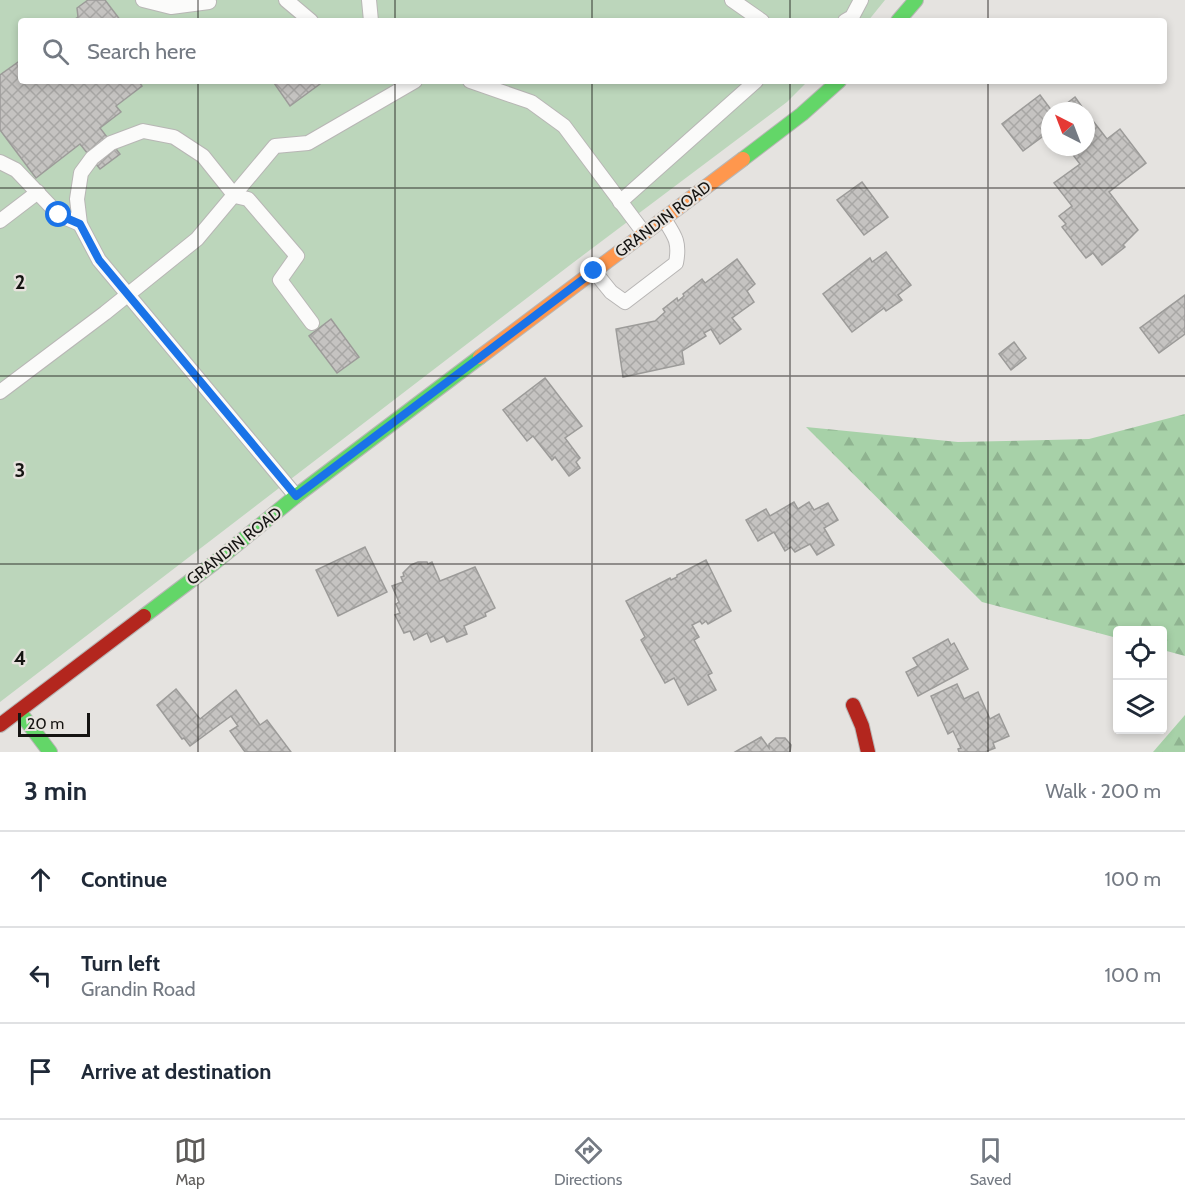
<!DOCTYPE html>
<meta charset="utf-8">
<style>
body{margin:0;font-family:Cabin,sans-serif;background:#f2f2f3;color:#1f2937}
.controls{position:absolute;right:18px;bottom:18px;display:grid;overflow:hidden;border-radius:6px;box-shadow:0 3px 9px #0003}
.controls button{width:54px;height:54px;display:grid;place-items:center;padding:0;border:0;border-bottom:2px solid #e0e1e3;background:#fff;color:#1f2937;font:30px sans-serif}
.compass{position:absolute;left:1041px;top:102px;width:54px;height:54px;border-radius:50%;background:#fff;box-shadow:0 3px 9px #0003;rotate:318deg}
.scale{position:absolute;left:18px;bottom:15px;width:72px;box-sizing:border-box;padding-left:6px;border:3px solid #151412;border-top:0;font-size:16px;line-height:21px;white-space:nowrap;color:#151412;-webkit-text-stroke:4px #e7e3de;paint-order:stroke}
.stop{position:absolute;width:18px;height:18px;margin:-14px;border:4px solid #1a73e8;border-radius:50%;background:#fff}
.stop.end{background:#1a73e8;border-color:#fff;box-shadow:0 2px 6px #0008}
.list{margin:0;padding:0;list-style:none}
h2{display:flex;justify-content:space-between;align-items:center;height:78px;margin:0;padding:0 24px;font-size:26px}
h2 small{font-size:20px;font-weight:400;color:#747a83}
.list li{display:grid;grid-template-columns:39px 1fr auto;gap:18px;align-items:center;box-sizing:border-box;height:96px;padding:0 24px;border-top:2px solid #e0e1e3}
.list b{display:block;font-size:22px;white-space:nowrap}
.list p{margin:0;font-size:20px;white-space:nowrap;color:#747a83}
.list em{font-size:20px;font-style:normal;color:#747a83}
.icon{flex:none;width:33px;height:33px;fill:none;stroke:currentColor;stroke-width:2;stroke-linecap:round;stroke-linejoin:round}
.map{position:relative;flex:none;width:1185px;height:752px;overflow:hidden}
.search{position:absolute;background:#fff;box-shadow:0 3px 9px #0003;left:18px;right:18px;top:18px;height:66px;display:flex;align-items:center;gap:15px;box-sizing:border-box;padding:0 21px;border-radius:6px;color:#747a83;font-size:22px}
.sheet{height:366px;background:#fff}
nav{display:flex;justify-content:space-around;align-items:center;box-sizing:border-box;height:84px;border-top:2px solid #e0e1e3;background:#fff;font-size:16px;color:#747a83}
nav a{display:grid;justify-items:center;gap:3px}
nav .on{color:#5e5c5a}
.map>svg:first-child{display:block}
.green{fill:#bcd6bb}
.forest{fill:url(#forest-firs)}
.building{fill:url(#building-cross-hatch);stroke:#9c9b99;stroke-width:1.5}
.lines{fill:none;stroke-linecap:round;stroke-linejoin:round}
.lane-casing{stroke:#b8b6b5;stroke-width:16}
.fast-casing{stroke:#b8b6b5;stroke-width:16}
.slow-casing{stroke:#b8b6b5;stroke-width:16}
.jam-casing{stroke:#b8b6b5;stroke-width:16}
.lane{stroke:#fbfbfa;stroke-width:14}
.fast{stroke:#63d668;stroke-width:14}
.slow{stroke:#ff974d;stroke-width:14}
.jam{stroke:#b3261e;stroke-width:14}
.route{stroke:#1a73e8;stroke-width:8}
.grid{fill:none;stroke:#151412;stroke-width:1.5;stroke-opacity:0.55}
.labels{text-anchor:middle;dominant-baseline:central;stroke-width:4.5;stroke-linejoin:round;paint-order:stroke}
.street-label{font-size:16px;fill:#151412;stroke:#e7e3de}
.grid-label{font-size:20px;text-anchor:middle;font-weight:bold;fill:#151412;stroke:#e7e3de;stroke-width:4.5;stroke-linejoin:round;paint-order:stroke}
</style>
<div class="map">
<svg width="1185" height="752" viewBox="0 0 1185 752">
<defs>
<pattern id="forest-firs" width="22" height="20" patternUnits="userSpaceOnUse" patternTransform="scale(1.5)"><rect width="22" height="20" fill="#a7d1a8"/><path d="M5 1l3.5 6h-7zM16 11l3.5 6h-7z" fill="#8fb390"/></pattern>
<pattern id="building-cross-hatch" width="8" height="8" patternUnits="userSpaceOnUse" patternTransform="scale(1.5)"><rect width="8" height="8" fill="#c5c3c1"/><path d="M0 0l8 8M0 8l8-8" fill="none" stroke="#a8a7a5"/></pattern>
</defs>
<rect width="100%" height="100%" fill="#e5e3e0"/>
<path class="green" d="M0,0H885L868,21H21V81H808L787,102L574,262L0,702Z"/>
<g class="forest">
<path d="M1185,414V656L1163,650L1162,630H1118L1117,638L982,602L806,427L958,442L1089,439Z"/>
<path d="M1185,715V752H1153Z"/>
</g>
<g class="building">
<path d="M88,0H105L121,21H72L78,17L77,8Z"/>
<path d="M21,60V81H141L139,82L142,86L116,106L121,112L100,128L120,154L100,169L80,144L36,178L0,130V75Z"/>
<path d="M277,81H324L290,106L274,83Z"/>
<path d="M1040,95L1052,111H1050V131L1023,151L1002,124Z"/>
<path d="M1075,97L1085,111H1057Z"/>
<path d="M1086,112L1107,139L1120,129L1146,163L1109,192L1138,230L1123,245L1125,247L1102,265L1093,253L1086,258L1062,227L1066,224L1059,216L1072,206L1054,183L1080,164L1067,147H1086Z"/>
<path d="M862,182L888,217L864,235L837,200Z"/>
<path d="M886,252L911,285L898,295L902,300L886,311L884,308L852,332L823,294L870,258L872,262Z"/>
<path d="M737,259L755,284L747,291L754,302L732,318L741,329L720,344L711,329L704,333L706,336L682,351L684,364L623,377L616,329L655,321L665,312L663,309L677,298L678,301L684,296L683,294L702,279L705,283Z"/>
<path d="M1185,295V334L1159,353L1140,328Z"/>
<path d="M331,319L359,357L337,373L309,336Z"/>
<path d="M1014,342L1026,358L1011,370L999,354Z"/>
<path d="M545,378L582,426L565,438L580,458L576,462L580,468L569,476L555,457L552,460L533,436L527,441L503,410Z"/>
<path d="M794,502L798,509L809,502L814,510L828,503L838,520L824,528L834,545L817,555L810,544L795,552L791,547L785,551L774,532L758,541L746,520L766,509L770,516Z"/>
<path d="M365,547L387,592L338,616L316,570Z"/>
<path d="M706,560L731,611L708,624L706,621L702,624L700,621L692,625L699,637L694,640L712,673L708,675L716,690L688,705L674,678L665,683L641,640L645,637L626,601L670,578L671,580L677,577V575Z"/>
<path d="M418,562H427L428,564L432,562L440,581L475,567L495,608L485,613L486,616L464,626L467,634L447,642L444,636L431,642L427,633L414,640L410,631L404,633L395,615L400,613L396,604L399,602L392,586L403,582L401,577L404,576L403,573L411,565Z"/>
<path d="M948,639L951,645L954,643L968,669L918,696L906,672L918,666L913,658Z"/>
<path d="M957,684L964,699L978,692L990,719L999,714L1009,736L993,743L995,748L985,752H959L958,749L961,748L953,731L948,734L931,696Z"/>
<path d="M176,689L200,719L236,690L260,725L267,720L291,752H245L230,731L238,726L231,716L190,746L184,738L182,739L157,705Z"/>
<path d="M761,737L769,748V744L776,738H785L791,745L790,752H735Z"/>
</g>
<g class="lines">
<defs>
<g id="lane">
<path d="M143,0L171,7L209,2"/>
<path d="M286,0L311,21"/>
<path d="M369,0L371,21"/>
<path d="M732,0L762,21"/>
<path d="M845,21L852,17L861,0"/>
<path d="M470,81L531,102L564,126L644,233"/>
<path d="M0,162L16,170L59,215L80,224"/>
<path d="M620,202L756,81"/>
<path d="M0,221L38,192"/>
<path d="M594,271L611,292L625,302L676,263C680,242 675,236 664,219"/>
<path d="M0,392L105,313L197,239L275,146L308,143L415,81"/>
<path d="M296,496L99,260L80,224L77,199L81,173L92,158L111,143L143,131L174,137L203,156L235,196L248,199L297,256L280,280L312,323"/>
</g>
<g id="fast">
<path d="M898,21L916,0"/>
<path d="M743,159L802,114L839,81"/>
<path d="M144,616L214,563L296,496L480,357"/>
<path d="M19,711L50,752"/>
</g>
<path id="slow" d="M480,357L743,159"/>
<g id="jam">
<path d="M853,705L862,726L868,752"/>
<path d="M0,725L144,616"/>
</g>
</defs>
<use href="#lane" class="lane-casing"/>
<use href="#fast" class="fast-casing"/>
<use href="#slow" class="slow-casing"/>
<use href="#jam" class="jam-casing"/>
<use href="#lane" class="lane"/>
<use href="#fast" class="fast"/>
<use href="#slow" class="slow"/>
<use href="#jam" class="jam"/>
</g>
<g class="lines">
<path class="route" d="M59,215L80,224L99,260L296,496L594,271"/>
</g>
<path class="grid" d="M198,0V21M395,0V21M592,0V21M790,0V21M988,0V21M198,81V752M395,81V752M592,81V752M790,81V752M988,81V752M0,188H1185M0,376H1185M0,564H1185"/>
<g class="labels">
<g class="street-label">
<text transform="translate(663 219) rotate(-37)">GRANDIN ROAD</text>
<text transform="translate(234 546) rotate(-38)">GRANDIN ROAD</text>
</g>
</g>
<g class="grid-label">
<text x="20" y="289">2</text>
<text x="20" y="477">3</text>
<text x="20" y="665">4</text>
</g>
</svg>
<div class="controls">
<button><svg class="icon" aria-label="locate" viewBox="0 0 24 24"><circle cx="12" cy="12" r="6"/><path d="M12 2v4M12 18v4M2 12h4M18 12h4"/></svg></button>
<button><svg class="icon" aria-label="layers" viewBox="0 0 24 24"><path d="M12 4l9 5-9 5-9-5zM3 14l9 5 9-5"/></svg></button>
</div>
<svg class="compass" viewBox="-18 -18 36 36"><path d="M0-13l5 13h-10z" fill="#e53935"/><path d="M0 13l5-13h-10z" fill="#747a83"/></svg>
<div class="scale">20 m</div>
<div class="stop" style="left:59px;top:215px"></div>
<div class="stop end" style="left:594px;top:271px"></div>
<div class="search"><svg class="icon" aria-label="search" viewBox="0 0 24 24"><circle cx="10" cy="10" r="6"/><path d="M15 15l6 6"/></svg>Search here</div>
</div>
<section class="sheet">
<h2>3 min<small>Walk · 200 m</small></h2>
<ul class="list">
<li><svg class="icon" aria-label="ahead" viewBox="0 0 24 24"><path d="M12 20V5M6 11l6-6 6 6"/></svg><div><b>Continue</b></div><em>100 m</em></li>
<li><svg class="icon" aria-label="left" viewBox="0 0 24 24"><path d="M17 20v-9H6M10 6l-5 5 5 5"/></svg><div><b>Turn left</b><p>Grandin Road</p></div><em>100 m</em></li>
<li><svg class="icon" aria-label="arrive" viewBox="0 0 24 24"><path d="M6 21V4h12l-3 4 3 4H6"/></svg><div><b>Arrive at destination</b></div></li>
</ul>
</section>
<nav>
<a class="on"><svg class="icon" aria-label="map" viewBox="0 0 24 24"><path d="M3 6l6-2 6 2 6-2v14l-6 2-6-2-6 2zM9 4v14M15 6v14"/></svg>Map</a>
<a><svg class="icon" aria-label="directions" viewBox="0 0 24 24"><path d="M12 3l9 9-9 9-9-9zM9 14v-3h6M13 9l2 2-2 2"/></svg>Directions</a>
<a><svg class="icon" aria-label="saved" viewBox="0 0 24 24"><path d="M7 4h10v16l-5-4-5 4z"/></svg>Saved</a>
</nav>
